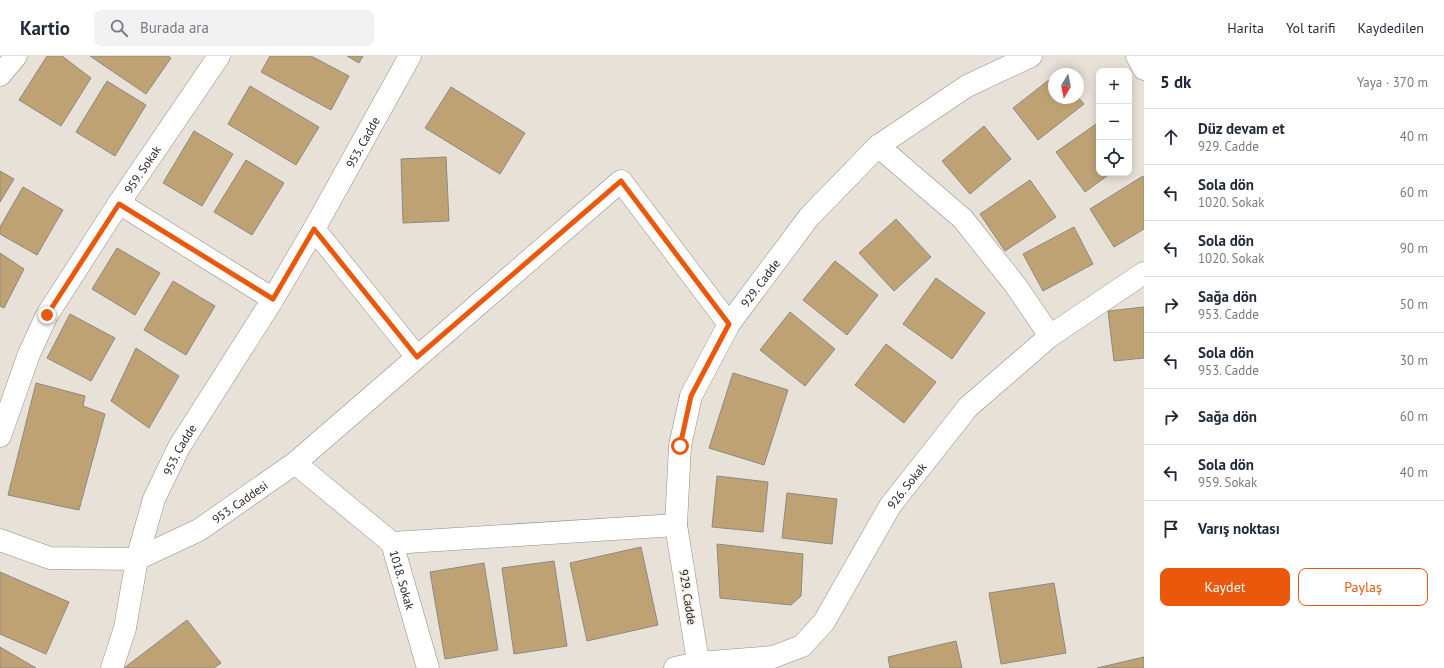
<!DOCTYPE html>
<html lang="tr">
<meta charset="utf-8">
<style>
body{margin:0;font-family:"PT Sans",sans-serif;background:#f2f2f3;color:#1f2937}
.controls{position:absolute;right:12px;top:12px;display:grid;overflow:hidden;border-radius:8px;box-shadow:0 2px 10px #0003}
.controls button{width:36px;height:36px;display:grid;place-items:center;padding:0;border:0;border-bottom:1px solid #e0e1e3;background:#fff;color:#1f2937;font:20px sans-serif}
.compass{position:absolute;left:1048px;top:12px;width:36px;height:36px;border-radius:50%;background:#fff;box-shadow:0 2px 10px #0003;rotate:190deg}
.stop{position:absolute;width:12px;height:12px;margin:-9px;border:3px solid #ea580c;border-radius:50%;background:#fff}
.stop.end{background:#ea580c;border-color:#fff;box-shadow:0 1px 4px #0008}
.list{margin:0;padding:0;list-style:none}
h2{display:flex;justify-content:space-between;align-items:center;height:52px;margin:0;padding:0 16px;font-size:17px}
h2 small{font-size:13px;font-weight:400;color:#747a83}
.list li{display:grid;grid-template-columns:26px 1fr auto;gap:12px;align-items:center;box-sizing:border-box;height:56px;padding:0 16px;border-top:1px solid #e0e1e3}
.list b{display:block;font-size:15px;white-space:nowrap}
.list p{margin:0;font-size:13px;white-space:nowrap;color:#747a83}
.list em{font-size:13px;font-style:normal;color:#747a83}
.actions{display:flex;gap:8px;padding:12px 16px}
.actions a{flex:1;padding:9px 0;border:1px solid #ea580c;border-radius:8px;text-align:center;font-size:14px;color:#ea580c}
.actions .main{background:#ea580c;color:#fff}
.icon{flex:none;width:22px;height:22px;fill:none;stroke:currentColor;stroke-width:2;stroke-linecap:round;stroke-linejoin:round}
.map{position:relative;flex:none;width:1144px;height:612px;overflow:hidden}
header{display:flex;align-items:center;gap:24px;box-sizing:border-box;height:56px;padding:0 20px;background:#fff;border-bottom:1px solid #e0e1e3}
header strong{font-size:19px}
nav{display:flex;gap:22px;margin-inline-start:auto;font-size:14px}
.search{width:280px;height:36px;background:#f2f2f3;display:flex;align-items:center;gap:10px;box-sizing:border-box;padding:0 14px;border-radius:8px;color:#747a83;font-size:15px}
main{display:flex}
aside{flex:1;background:#fff}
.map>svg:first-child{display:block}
.building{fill:#bea274;stroke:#8e8981}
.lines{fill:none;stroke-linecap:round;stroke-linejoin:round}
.minor-casing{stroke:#938e86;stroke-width:23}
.minor{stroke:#fff;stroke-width:22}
.route{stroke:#ea580c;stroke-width:5}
.labels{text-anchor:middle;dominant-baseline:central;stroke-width:3;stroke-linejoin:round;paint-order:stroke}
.street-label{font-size:12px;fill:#262421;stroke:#f4eee5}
</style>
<header>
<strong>Kartio</strong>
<div class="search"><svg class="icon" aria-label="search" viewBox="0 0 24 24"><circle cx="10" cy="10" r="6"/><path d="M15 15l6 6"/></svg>Burada ara</div>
<nav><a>Harita</a><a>Yol tarifi</a><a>Kaydedilen</a></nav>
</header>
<main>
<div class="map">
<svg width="1144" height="612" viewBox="0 0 1144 612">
<rect width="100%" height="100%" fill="#e7e1d8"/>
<g class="building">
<path d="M47,0H62L91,22L61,70L19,44Z"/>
<path d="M90,0H168L171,2L146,38Z"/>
<path d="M270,0H311L349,20L331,54L261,16Z"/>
<path d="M347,0H363L359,7Z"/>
<path d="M1054,20V42H1078V41L1084,48L1038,84L1013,52Z"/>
<path d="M107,25L146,49L115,100L76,76Z"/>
<path d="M250,30L319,71L296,109L228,68Z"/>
<path d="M451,31L525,77L500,118L425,72Z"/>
<path d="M1099,66V117H1111L1085,136L1056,96Z"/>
<path d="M984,70L1011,103L970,138L942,105Z"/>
<path d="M194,75L233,98L202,150L163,127Z"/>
<path d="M446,101L449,165L403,167L401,103Z"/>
<path d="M246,104L284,127L252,179L214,156Z"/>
<path d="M0,115L14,123L0,146Z"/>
<path d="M1143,120L1144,122V173L1114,191L1090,153Z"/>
<path d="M1030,124L1056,161L1005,195L980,158Z"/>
<path d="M23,131L63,154L37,199L0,178V171Z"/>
<path d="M896,163L931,201L894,235L859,197Z"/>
<path d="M1074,171L1093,208L1043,235L1023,198Z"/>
<path d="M117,192L160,217L135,259L92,233Z"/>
<path d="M0,197L24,213L4,252L0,250Z"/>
<path d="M835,205L878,239L847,279L803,244Z"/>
<path d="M936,222L985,257L952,303L903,268Z"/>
<path d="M173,225L215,250L186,299L144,274Z"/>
<path d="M1144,251V302L1114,305L1108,255Z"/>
<path d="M790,256L835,293L805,330L760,294Z"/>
<path d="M70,258L115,282L91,325L47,302Z"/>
<path d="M886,288L936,326L904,367L855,329Z"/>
<path d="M136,292L179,320L149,372L111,345Z"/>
<path d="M733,317L788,334L764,409L709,392Z"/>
<path d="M36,327L85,340L83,350L105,358L79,454L8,439Z"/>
<path d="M717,420L768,426L763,476L712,471Z"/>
<path d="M787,437L837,443L832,488L782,482Z"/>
<path d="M717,488L803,498L801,540L791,549L720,542Z"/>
<path d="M641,491L658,569L587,585L570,507Z"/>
<path d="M554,505L567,590L514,598L502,512Z"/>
<path d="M484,507L498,594L445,603L430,516Z"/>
<path d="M0,516L69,546L46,598L0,578Z"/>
<path d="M1054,527L1066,597L1001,608L989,537Z"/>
<path d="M187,564L221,607L214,612H124Z"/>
<path d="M956,585L962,612H890L888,601Z"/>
<path d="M0,591L36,612H0Z"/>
<path d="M1144,601V612H1097Z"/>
</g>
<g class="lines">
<defs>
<g id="minor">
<path d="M1137,0L1144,13"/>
<path d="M0,19L16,0"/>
<path d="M878,90L963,163L1016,230L1050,280"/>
<path d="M119,147L273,243"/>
<path d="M314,173L417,301"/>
<path id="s1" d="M0,380L29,298L47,259L119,147L219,0"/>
<path id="s2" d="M295,407L392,487L428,612"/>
<path id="s3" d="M0,484L50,502L137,503L154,443L179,391L273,243L314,173L410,0"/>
<path d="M392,487L676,469"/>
<path id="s4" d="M112,612L125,572L137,503L199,474L295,407L621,125L729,268"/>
<path id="s5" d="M675,612L698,607L773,601L802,590L824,566L890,450L968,351L1050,280L1144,217"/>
<path id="s6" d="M699,612L676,469L680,390L691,340L729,268L809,161L878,90L967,30L1031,0"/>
</g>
</defs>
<use href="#minor" class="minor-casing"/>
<use href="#minor" class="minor"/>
</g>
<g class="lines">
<path class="route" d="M47,259L119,148L273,243L314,173L417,301L621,125L729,268L691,340L680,390"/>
</g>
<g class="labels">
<g class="street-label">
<text stroke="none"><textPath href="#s3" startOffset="616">953. Cadde</textPath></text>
<text stroke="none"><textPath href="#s1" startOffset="304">959. Sokak</textPath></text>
<text stroke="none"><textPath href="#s6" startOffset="408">929. Cadde</textPath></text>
<text stroke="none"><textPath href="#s3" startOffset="258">953. Cadde</textPath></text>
<text stroke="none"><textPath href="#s5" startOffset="322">926. Sokak</textPath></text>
<text stroke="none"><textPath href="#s4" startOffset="230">953. Caddesi</textPath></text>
<text stroke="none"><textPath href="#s2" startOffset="164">1018. Sokak</textPath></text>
<text transform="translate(688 541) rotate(81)">929. Cadde</text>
</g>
</g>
</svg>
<div class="controls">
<button>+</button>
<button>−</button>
<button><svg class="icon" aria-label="locate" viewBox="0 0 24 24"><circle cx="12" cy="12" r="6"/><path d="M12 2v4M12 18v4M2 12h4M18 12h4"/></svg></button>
</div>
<svg class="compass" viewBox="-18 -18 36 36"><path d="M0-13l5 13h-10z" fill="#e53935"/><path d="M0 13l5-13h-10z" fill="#747a83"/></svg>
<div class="stop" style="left:680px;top:390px"></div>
<div class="stop end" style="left:47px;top:259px"></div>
</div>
<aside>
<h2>5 dk<small>Yaya · 370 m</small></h2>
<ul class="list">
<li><svg class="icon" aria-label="ahead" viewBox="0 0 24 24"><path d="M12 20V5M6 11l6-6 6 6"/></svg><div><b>Düz devam et</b><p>929. Cadde</p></div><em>40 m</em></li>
<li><svg class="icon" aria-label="left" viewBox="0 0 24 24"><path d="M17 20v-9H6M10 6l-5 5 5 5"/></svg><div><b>Sola dön</b><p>1020. Sokak</p></div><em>60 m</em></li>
<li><svg class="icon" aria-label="left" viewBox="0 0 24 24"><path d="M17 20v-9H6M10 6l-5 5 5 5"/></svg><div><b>Sola dön</b><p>1020. Sokak</p></div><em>90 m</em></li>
<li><svg class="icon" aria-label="right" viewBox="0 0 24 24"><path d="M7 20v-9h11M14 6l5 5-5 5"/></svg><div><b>Sağa dön</b><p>953. Cadde</p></div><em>50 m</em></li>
<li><svg class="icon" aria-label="left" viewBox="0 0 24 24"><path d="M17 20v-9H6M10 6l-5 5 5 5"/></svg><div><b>Sola dön</b><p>953. Cadde</p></div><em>30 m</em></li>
<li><svg class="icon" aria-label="right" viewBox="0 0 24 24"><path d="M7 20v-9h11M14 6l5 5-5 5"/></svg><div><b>Sağa dön</b></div><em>60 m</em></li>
<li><svg class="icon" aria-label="left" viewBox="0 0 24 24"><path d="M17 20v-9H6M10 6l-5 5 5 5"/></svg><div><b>Sola dön</b><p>959. Sokak</p></div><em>40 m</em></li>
<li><svg class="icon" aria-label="arrive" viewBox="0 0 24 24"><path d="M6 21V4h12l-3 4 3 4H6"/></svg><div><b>Varış noktası</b></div></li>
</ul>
<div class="actions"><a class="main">Kaydet</a><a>Paylaş</a></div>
</aside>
</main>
